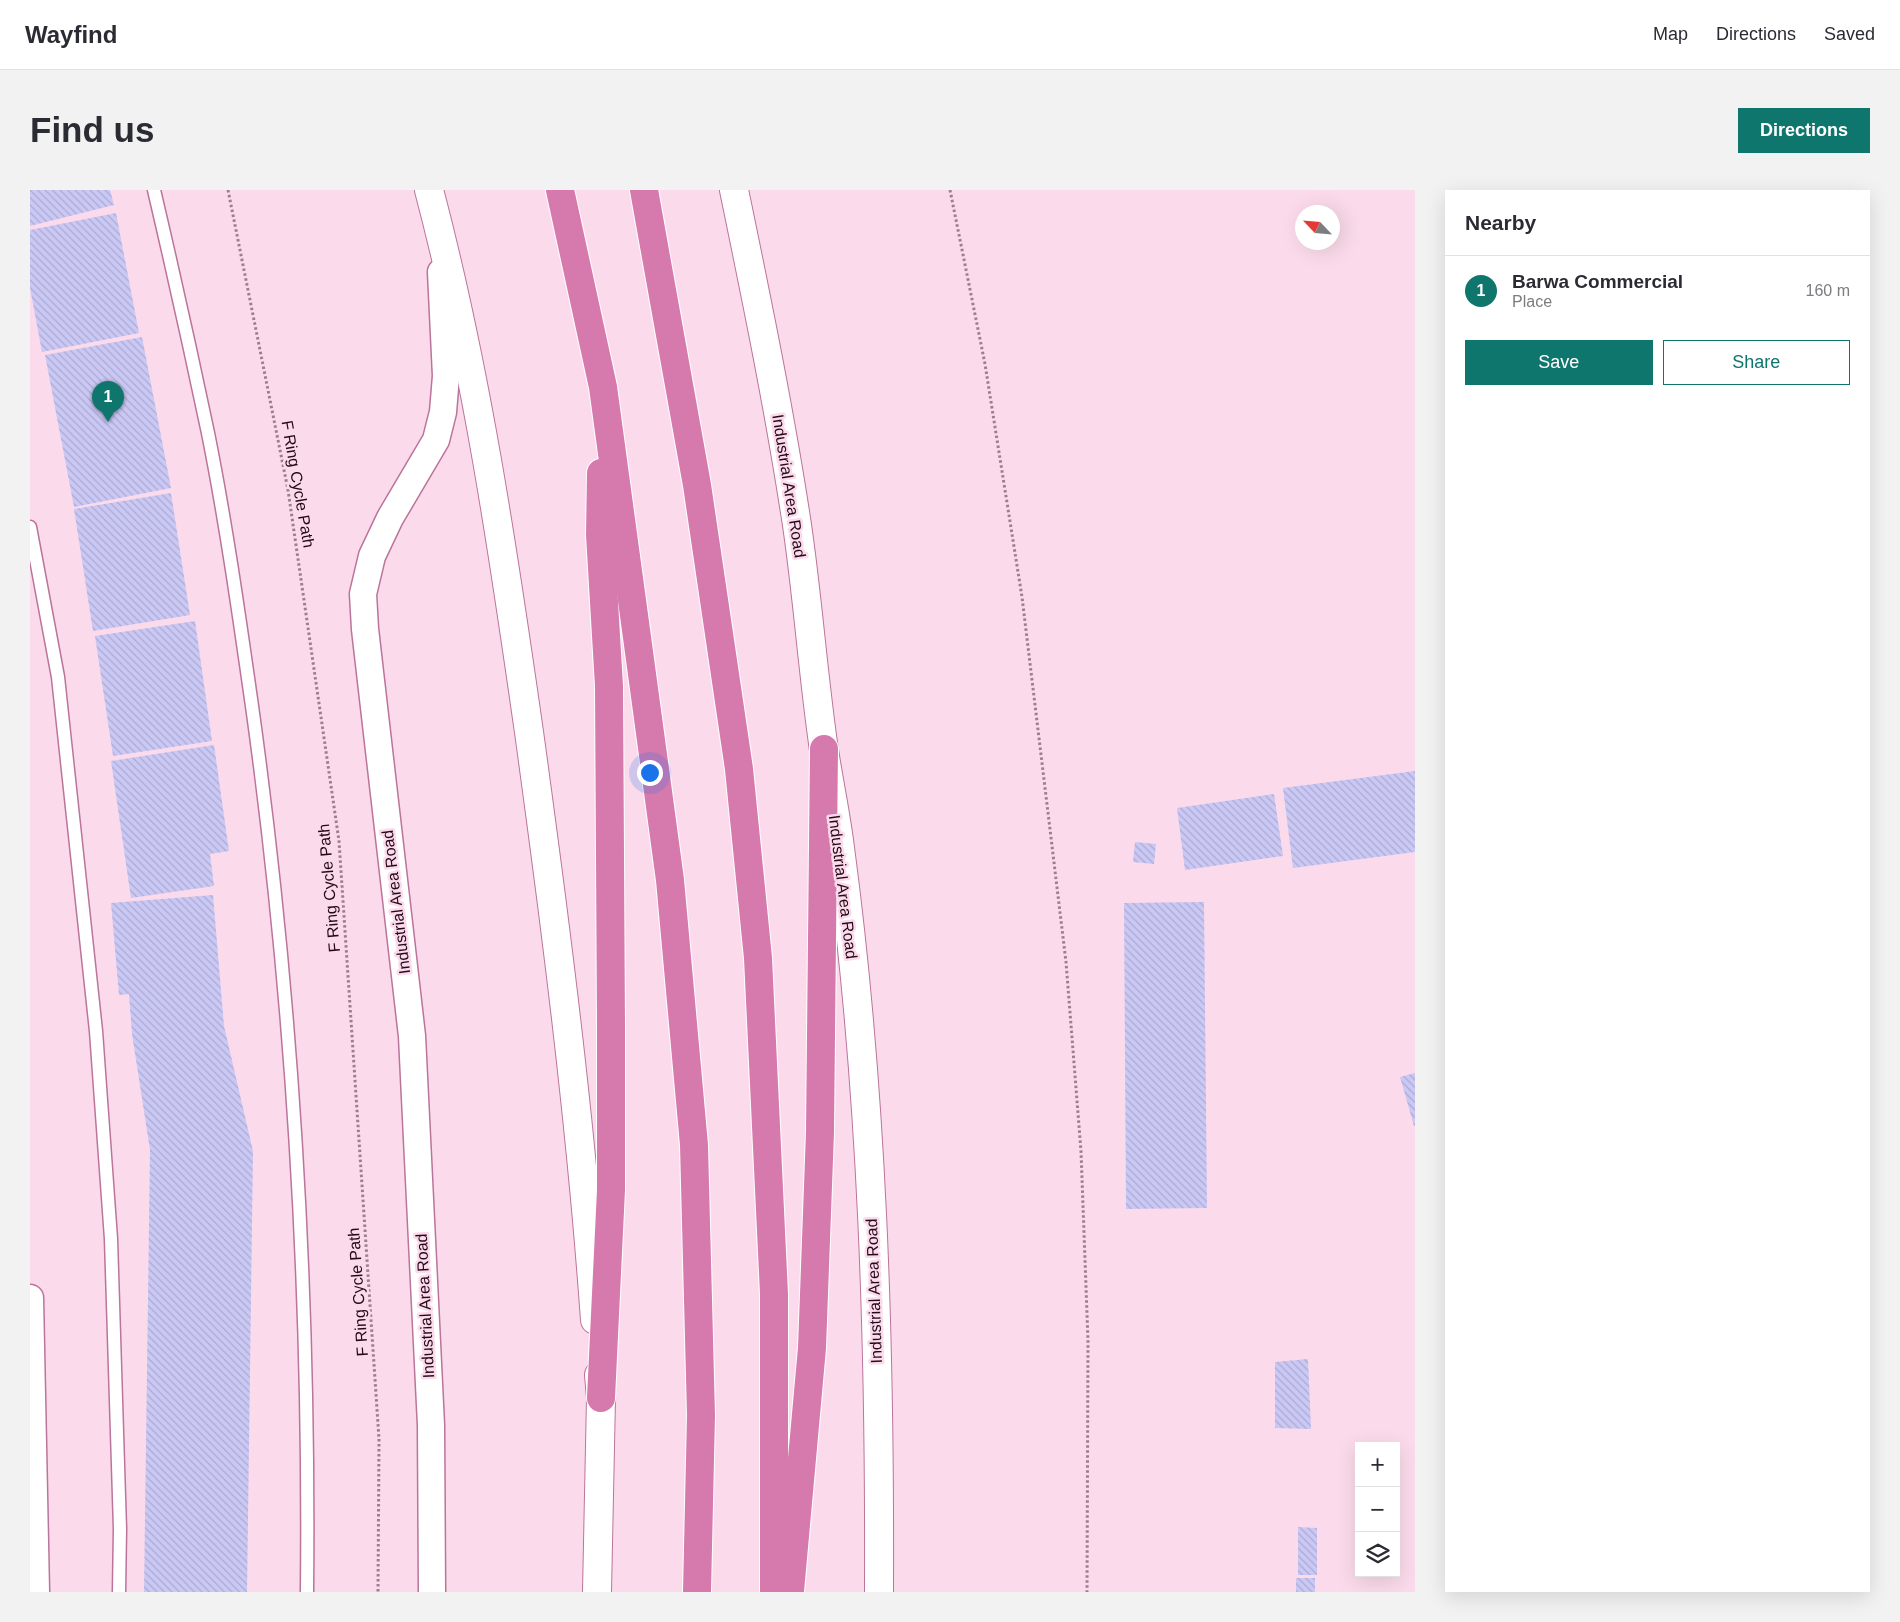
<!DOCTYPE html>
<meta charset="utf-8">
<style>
body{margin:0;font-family:Helvetica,sans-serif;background:#f2f2f3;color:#2b2b33}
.controls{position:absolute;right:15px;bottom:15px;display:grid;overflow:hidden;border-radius:0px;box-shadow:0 5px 20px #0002}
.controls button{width:45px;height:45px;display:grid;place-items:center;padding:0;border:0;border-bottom:1px solid #e1e1e2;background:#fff;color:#2b2b33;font:25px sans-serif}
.compass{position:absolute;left:1265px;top:15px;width:45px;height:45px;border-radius:50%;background:#fff;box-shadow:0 5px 20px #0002;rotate:296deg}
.you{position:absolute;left:619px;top:582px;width:18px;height:18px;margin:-12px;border:4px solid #fff;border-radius:50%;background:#1a73e8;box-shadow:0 0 0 8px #1a73e833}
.badge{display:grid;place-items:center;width:32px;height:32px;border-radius:50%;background:#0f766e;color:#fff;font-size:16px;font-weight:700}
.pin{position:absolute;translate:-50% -41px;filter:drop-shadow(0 1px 2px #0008)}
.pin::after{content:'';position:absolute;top:26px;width:18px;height:15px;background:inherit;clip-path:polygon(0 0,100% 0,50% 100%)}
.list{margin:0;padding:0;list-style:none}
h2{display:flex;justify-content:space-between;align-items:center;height:65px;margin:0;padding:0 20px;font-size:21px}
h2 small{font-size:16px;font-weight:400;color:#7c7c81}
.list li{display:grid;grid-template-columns:32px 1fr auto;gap:15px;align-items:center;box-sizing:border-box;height:70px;padding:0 20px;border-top:1px solid #e1e1e2}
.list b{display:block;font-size:19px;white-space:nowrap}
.list p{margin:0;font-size:16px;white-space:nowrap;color:#7c7c81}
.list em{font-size:16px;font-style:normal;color:#7c7c81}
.actions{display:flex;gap:10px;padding:15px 20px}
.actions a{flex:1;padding:11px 0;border:1px solid #0f766e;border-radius:0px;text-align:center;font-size:18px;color:#0f766e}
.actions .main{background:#0f766e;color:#fff}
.icon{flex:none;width:28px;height:28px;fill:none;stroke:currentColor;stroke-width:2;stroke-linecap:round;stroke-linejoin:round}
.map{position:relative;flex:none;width:1385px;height:1402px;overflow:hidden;border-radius:0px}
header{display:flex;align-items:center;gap:30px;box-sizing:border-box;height:70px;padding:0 25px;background:#fff;border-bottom:1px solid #e1e1e2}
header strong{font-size:24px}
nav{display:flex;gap:28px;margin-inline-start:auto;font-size:18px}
.intro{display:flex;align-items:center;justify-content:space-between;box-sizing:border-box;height:120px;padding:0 30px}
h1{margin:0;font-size:35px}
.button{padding:12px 22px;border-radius:0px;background:#0f766e;color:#fff;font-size:18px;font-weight:700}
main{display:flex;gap:30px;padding:0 30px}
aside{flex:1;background:#fff;border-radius:0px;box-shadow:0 5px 20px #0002}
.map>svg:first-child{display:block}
.building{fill:url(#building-back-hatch)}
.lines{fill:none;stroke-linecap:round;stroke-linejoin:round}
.lane-casing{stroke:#bb749b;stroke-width:15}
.street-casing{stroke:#bb749b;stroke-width:29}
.secondary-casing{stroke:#bb749b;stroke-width:30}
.highway-casing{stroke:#fff;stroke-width:30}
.path{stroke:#9c7f8f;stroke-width:3;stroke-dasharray:2.5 2.5;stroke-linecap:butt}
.lane{stroke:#fff;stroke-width:12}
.street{stroke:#fff;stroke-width:26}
.secondary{stroke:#fff;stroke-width:28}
.highway{stroke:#d67aad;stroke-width:28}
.labels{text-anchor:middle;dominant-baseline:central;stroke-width:5;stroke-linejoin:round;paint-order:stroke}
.street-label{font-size:16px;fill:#240919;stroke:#fbdbeb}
</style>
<header>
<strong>Wayfind</strong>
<nav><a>Map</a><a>Directions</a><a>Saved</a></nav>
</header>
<div class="intro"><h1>Find us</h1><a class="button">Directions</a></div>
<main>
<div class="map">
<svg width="1385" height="1402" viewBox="0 0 1385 1402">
<defs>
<pattern id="building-back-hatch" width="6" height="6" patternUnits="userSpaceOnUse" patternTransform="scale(1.25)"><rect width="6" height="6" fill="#cac8f5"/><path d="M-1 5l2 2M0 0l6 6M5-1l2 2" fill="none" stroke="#adaad1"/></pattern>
</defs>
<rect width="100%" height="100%" fill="#fbdbeb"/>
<g class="building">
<path d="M0,0H80L84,15L0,36Z"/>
<path d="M86,23L109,143L12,162L0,98V40Z"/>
<path d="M112,147L141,298L44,317L15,165Z"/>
<path d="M141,303L160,425L63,441L44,319Z"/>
<path d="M165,431L182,551L83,566L65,446Z"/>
<path d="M184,555L199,661L180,664L184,696L101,708L81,571Z"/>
<path d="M1385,581V662L1263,678L1253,598Z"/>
<path d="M1244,604L1253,666L1155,680L1147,618Z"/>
<path d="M1105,652L1126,654L1124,674L1103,672Z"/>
<path d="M183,705L194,836L223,961L217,1402H114L120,960L102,844L99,804L89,805L81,713Z"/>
<path d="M1174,712L1177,1018L1096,1019L1094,713Z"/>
<path d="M1385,883V936H1384L1370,887Z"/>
<path d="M1278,1169L1281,1239L1245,1238V1172Z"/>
<path d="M1268,1337L1287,1338V1385H1268Z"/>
<rect x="1266" y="1388" width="19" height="14"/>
</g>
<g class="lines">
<defs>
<g id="lane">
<path d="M124,0C143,81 161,162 178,243C196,333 209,425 222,516C263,810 280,1106 277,1402"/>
<path d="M0,337L28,487L66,841L81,1049L90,1339L89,1402"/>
</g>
<g id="street">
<path d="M0,1108L6,1402"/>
<path d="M402,1402L401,1235L382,846L335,439L333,404L342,366L360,328L406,250L413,222L416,186L411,82"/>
</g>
<g id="secondary">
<path d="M399,0C446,178 473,360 499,542C526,738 551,933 565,1130"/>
<path d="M704,0C727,111 750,223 767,335C778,410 783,485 794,560C799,593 806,625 810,658C843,905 850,1154 849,1402"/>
<path d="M567,1402L571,1208L569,1185"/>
</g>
<g id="highway">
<path d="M530,0L573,197L640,690L664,955L671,1225L667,1402"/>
<path d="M614,0L667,295L709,579L728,768L744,1104V1402"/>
<path d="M571,1208L581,1000V837L579,496L570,345L571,283"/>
<path d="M760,1401L782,1158L790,942L794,559"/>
</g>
</defs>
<use href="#lane" class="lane-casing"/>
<use href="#street" class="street-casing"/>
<use href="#secondary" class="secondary-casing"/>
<use href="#highway" class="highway-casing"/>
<g class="path">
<path d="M198,0L258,300L309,651L349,1249L348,1402"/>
<path d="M920,0L955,174L992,407L1036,772L1051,961L1058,1151L1057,1402"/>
</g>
<use href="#lane" class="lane"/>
<use href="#street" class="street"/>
<use href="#secondary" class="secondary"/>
<use href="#highway" class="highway"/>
</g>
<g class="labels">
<g class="street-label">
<text transform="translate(268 294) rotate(80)">F Ring Cycle Path</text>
<text transform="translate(759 296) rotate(81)">Industrial Area Road</text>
<text transform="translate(813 697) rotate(83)">Industrial Area Road</text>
<text transform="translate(299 698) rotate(-95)">F Ring Cycle Path</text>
<text transform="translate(366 712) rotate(-97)">Industrial Area Road</text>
<text transform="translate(844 1101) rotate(-92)">Industrial Area Road</text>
<text transform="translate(328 1102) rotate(-94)">F Ring Cycle Path</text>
<text transform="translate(395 1116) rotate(-93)">Industrial Area Road</text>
</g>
</g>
</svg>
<div class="controls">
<button>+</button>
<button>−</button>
<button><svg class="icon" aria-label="layers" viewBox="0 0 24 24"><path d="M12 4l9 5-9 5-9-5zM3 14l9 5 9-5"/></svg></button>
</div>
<svg class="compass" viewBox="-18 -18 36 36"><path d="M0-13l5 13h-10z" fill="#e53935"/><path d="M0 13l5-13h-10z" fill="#7c7c81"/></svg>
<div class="you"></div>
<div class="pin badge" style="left:78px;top:232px">1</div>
</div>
<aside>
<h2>Nearby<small></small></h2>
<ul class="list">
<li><span class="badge">1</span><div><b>Barwa Commercial</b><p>Place</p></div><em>160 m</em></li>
</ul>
<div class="actions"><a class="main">Save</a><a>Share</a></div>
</aside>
</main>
